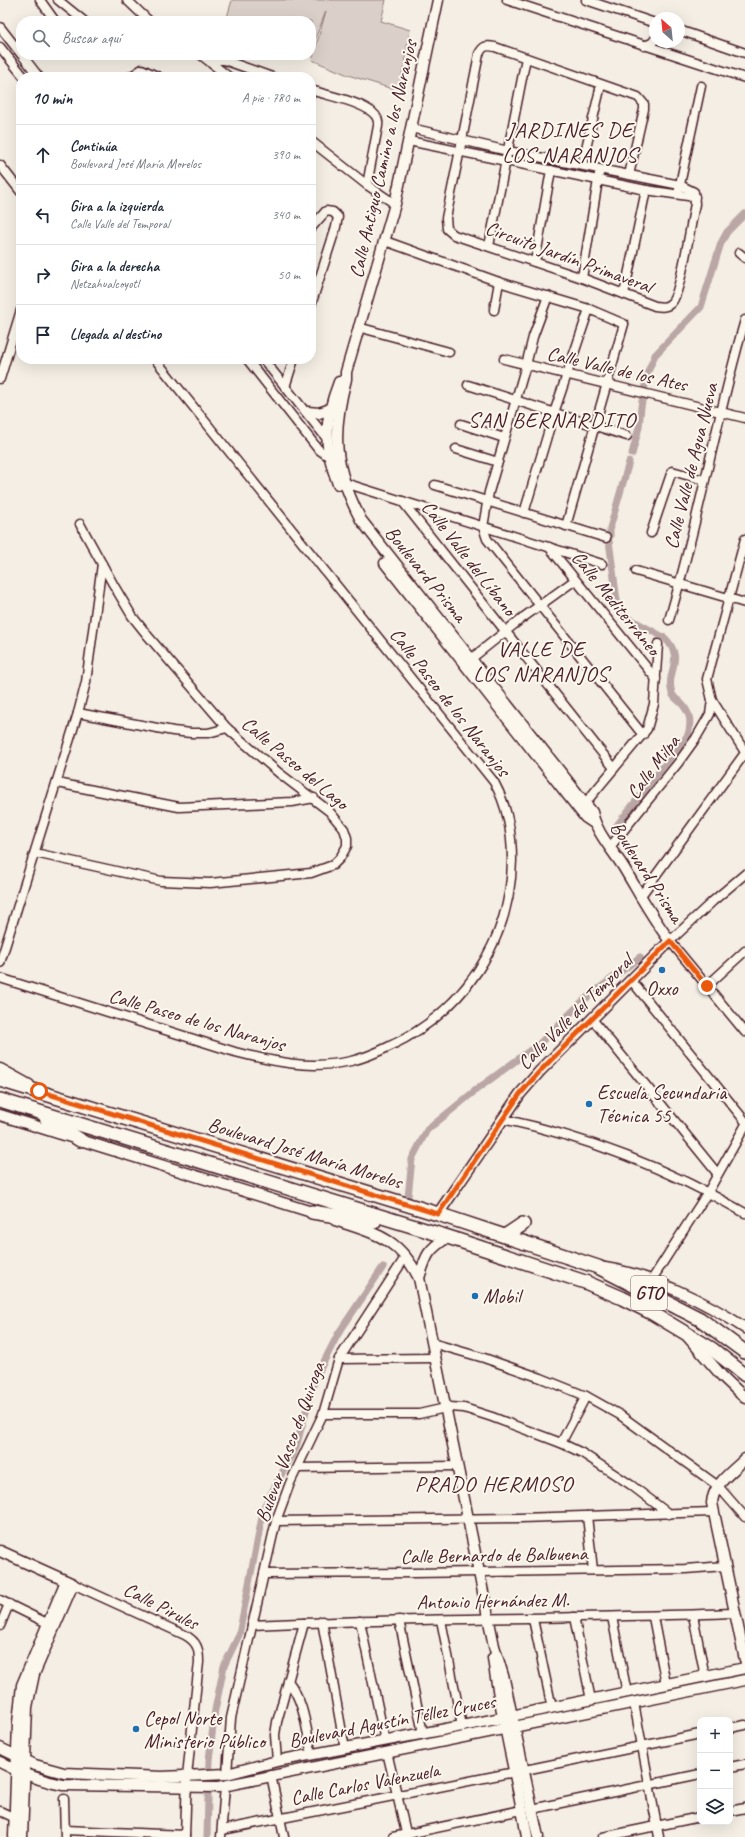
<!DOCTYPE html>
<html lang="es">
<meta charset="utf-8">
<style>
body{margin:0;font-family:Caveat,sans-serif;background:#f6f6f7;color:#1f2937}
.controls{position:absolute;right:12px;bottom:12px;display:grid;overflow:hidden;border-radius:8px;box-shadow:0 4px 16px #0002}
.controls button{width:36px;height:36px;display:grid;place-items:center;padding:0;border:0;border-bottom:1px solid #e0e1e3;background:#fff;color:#1f2937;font:20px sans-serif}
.compass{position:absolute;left:649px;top:12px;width:36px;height:36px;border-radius:50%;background:#fff;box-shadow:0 4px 16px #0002;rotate:333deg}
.stop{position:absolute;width:12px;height:12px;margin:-9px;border:3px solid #ea580c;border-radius:50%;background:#fff}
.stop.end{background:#ea580c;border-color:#fff;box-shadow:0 1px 4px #0008}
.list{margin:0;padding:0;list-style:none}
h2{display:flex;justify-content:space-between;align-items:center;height:52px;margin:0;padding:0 16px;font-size:17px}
h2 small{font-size:13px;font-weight:400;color:#747a83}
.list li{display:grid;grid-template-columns:26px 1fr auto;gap:12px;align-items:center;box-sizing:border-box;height:60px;padding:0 16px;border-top:1px solid #e0e1e3}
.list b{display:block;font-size:15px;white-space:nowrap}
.list p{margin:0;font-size:13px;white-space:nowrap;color:#747a83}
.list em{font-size:13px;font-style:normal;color:#747a83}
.icon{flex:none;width:22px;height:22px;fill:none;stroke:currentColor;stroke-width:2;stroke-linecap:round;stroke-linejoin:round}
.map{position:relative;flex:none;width:745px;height:1837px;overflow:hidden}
.search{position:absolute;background:#fff;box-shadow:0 4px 16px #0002;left:16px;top:16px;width:300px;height:44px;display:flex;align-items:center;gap:10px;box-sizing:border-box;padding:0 14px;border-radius:16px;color:#747a83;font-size:15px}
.panel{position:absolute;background:#fff;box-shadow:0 4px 16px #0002;left:16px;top:72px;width:300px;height:292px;border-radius:16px}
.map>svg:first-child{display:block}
.green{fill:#dbd0c9;stroke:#92787a}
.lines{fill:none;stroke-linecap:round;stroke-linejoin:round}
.canal{stroke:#baa7a5;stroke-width:7}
.minor-casing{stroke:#4a1f2b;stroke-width:11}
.tertiary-casing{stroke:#4a1f2b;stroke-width:13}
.primary-casing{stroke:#4a1f2b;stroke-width:16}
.minor{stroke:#fbf7ec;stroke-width:8}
.tertiary{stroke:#fbf7ec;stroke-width:10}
.primary{stroke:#fbf7ec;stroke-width:13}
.route{stroke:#ea580c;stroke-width:5}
.poi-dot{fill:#1f6fb2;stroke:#fbf7ec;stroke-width:1.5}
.labels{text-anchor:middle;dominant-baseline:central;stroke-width:4;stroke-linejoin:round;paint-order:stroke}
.shield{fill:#fbf7ec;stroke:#7f6065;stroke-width:1}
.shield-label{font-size:19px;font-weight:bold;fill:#4a1f2b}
.street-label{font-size:20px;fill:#4a1f2b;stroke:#fbf7ec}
.poi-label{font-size:20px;fill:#4a1f2b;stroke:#fbf7ec;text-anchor:start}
.quarter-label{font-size:22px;letter-spacing:1px;fill:#4a1f2b;stroke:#fbf7ec}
</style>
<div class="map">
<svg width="745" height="1837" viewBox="0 0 745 1837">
<rect width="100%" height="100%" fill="#f4eee4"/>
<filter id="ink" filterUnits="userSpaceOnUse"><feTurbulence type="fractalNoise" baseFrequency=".025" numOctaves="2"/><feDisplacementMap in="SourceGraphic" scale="8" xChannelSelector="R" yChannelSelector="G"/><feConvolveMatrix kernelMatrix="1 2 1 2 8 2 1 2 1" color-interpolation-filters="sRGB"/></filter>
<g filter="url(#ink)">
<path class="green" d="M232,0H386L381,21L410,30L399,91L348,75L312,60L326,11L311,50V21H226Z"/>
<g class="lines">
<g class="canal">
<path d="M632,454L639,427L641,407L647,374L655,355L701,307L721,243L727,232L745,214"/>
<path d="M610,536V528L629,462"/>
<path d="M609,541L618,608L625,616L665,638C686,660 665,671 672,693C673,697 676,699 680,702C690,712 692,721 688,735L614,829"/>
<path d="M408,1197L412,1159L427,1130L476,1090L540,1043L584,1000L640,957"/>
<path d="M207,1837L209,1760L215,1710L224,1666L239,1635L264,1507L296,1447L315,1379L338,1334L383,1267"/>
</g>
<defs>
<g id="minor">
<path d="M40,0L55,21"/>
<path d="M58,0L84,21"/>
<path d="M127,0L149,21"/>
<path d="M507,0L745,78"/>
<path d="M586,0L655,23"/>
<path d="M0,27L21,54"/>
<path d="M679,30L745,53"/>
<path d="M644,46L652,43L655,39"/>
<path d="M0,47L24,77"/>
<path d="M22,55L39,77"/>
<path d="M201,55L229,77"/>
<path d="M212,64L219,60H224L272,77"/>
<path d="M130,77L142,69L159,77"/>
<path d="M311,90C329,96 358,101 372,112C377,116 379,120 378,126L367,185"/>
<path d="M411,128L508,151L680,185L694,192L695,204C691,222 681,292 672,302C667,308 661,307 655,306L582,278L454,235L447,229L446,218L462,140L479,54C483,46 486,45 495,47L638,97L644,104V109L629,175"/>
<path d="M311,141L367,185L395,204"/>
<path d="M409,141L646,190L695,197"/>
<path d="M0,165L21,192"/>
<path d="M582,165L601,85"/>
<path d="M679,189L701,86"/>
<path d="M311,228L326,211L333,212L338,217L336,227L311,305"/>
<path d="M385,241L499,282L589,309L624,324L566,526"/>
<path d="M489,246L526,58"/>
<path d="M739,253L745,258"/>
<path d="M535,262L551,170"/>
<path d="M582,278L599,174"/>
<path d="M624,294L646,190"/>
<path d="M548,296L533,337L526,365L489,492L483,527L487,539L643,735"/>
<path d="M494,310L499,282"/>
<path d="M358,327L449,352"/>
<path d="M247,359L318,449L332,459"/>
<path d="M263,359L328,440"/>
<path d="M504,359L745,418"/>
<path d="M0,379L21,310"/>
<path d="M468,385L627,436"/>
<path d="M285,387L294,359"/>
<path d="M461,424L504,438"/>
<path d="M456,449L498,462"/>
<path d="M345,483L602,564"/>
<path d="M435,485L606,538"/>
<path d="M402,501L614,768"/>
<path d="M524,513L554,413L589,309"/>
<path d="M651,533L672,471L704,480"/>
<path d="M745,539L707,679L712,700L745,752"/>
<path d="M549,547L656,679"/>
<path d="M636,571L745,603"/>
<path d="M669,620C699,521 716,419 745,320"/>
<path d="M467,662L521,619L575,580"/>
<path d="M78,713L173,731L191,733H208L227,728"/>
<path d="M57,783L179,807L292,802L314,798"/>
<path d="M582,807L647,729L654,704L658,644"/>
<path d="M610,847L678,763L696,738L710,714L712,700"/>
<path d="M35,853L161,881L210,883L311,873L333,865L340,858L347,846V838L344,829L329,811L279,773L227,728L148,636L132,616L113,584L80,524"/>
<path d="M745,874L713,901L670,941L745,1032"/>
<path d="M640,897L745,753"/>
<path d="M0,963L78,713L86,682L102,564"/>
<path d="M0,978L235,1052C274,1062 310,1070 351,1061C364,1058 378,1052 390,1046C463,1012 511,941 512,860C512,832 508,807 494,782L155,359"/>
<path d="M631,980L745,1121"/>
<path d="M707,986L745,951"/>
<path d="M592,1019L717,1173"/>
<path d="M502,1119C587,1137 670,1170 745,1213"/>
<path d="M651,1281L708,1192L745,1126"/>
<path d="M432,1343L484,1358L541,1378L586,1396L620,1415L718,1486L745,1517"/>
<path d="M339,1359L434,1358"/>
<path d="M323,1414H419L450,1407L464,1408L492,1417L561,1443L582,1453L631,1485L669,1514"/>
<path d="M561,1443L586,1396"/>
<path d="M298,1468L457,1466"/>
<path d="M587,1516L593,1570"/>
<path d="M276,1521L520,1518L713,1512"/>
<path d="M264,1574L413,1573L685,1569L725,1566"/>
<path d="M73,1584L185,1635C197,1642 199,1648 199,1662L187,1776L185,1837"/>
<path d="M0,1600L47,1623"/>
<path d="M693,1615L705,1677"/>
<path d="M574,1617L591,1700"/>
<path d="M612,1617L627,1693"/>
<path d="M653,1617L666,1684"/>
<path d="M533,1619L552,1708"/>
<path d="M399,1620L423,1733"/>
<path d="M441,1620L462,1726"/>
<path d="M322,1621L345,1749"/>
<path d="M360,1621L385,1741"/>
<path d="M252,1625C413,1618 574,1619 735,1613"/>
<path d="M0,1626L9,1604"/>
<path d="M288,1681C305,1702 306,1730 312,1755"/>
<path d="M634,1703L659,1837"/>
<path d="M730,1728L745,1725"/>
<path d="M387,1752L407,1837"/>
<path d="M277,1761L275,1735L277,1722L304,1623"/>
<path d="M730,1767L745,1764"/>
<path d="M525,1770L700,1734"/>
<path d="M227,1774L231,1718L276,1521L290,1483L323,1414L339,1359L406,1256"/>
<path d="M271,1775L284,1837"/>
<path d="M64,1799L65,1837"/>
<path d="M532,1809L700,1774"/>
<path d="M0,1811L15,1818"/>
<path d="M730,1811L745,1808"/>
<path d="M65,1830L185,1835"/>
<path d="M222,1830L515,1772"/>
<path d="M221,1837L225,1786"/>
<path d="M393,1837L522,1810"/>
<path d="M603,1837L700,1817"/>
</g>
<g id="tertiary">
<path d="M438,0L395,204L346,372V379C331,435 334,468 361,520L592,812C596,833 613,850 624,868C639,893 652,918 670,941L540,1071L520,1094L438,1214"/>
<path d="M308,412L319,413L331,409"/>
<path d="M338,484C323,445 324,421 339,382"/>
<path d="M385,563L585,817L594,823"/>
<path d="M0,1069L29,1085"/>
<path d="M0,1115L318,1214"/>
<path d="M335,1220C376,1234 398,1237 419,1278"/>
<path d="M448,1237C427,1250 426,1256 419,1278L494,1646L504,1679L538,1837"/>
<path d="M605,1268C651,1275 706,1302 745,1328"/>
<path d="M688,1337L722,1376L745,1398"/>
<path d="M745,1459C733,1471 713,1484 712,1503L745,1660"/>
<path d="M0,1551L73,1584L34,1674L27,1707L22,1837"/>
<path d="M493,1658C501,1718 517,1777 527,1837"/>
<path d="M0,1748L35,1765L64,1773L162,1777L227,1774L277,1761L462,1726L745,1668"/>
<path d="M0,1762C21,1773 40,1781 63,1785L218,1787L745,1680"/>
<path d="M14,1837L18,1723L22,1685L66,1581"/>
</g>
<g id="primary">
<path d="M0,1080L438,1214L598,1267L700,1319L745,1352"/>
<path d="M0,1100L448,1237L585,1282L622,1298L652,1313L712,1349L745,1375"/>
<path d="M46,1118L80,1140"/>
<path d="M312,1212L374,1222"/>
<path d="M505,1236L523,1224"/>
</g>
</defs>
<use href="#minor" class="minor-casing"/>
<use href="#tertiary" class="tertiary-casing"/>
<use href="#primary" class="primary-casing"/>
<use href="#minor" class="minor"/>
<use href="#tertiary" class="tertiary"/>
<use href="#primary" class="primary"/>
</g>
</g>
<g class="lines" filter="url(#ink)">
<path class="route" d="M39,1091L438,1214L520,1094L540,1071L670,941L707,986"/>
</g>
<g class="poi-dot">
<circle cx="662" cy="970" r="4"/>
<circle cx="589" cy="1104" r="4"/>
<circle cx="475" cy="1296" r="4"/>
<circle cx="136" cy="1729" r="4"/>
</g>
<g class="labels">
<rect class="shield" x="631" y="1276" width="36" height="34" rx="3"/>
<g class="shield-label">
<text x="649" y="1293">GTO</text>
</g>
<g class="street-label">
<text transform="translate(383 159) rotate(-77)">Calle Antiguo Camino a los Naranjos</text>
<text transform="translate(569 257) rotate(20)">Circuito Jardín Primaveral</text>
<text transform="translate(617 369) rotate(13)">Calle Valle de los Ates</text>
<text transform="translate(691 466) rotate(-76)">Calle Valle de Agua Nueva</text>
<text transform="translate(469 558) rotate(52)">Calle Valle del Líbano</text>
<text transform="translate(426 574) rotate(51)">Boulevard Prisma</text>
<text transform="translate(616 603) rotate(51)">Calle Mediterráneo</text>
<text transform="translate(450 702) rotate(52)">Calle Paseo de los Naranjos</text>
<text transform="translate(295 763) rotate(40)">Calle Paseo del Lago</text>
<text transform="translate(653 767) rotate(-53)">Calle Milpa</text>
<text transform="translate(647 872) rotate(57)">Boulevard Prisma</text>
<text transform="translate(575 1012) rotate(-45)">Calle Valle del Temporal</text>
<text transform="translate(197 1020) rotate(16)">Calle Paseo de los Naranjos</text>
<text transform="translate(305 1153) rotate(17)">Boulevard José María Morelos</text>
<text transform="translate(290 1442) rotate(-70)">Bulevar Vasco de Quiroga</text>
<text transform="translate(494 1555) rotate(-1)">Calle Bernardo de Balbuena</text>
<text transform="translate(493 1601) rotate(-1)">Antonio Hernández M.</text>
<text transform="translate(161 1606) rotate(27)">Calle Pirules</text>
<text transform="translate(392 1721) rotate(-11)">Boulevard Agustín Téllez Cruces</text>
<text transform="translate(365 1784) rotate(-11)">Calle Carlos Valenzuela</text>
</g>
<g class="poi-label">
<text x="662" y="988" text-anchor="middle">Oxxo</text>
<text x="597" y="1092">Escuela Secundaria<tspan x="597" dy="23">Técnica 55</tspan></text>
<text x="483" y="1296">Mobil</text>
<text x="144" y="1718">Cepol Norte<tspan x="144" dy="23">Ministerio Público</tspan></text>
</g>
<g class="quarter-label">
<text x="570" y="130">JARDINES DE<tspan x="570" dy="25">LOS NARANJOS</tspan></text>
<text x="552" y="420">SAN BERNARDITO</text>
<text x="541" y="649">VALLE DE<tspan x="541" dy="25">LOS NARANJOS</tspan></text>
<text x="494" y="1484">PRADO HERMOSO</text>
</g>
</g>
</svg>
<div class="controls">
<button>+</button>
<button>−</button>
<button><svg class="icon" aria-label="layers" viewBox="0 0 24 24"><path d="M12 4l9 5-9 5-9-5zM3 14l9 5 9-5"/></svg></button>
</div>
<svg class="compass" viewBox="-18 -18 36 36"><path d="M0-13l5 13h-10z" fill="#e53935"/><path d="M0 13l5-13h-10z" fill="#747a83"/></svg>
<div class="stop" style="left:39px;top:1091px"></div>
<div class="stop end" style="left:707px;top:986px"></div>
<div class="search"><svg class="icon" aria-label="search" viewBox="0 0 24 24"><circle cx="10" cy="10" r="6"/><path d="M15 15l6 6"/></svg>Buscar aquí</div>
<section class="panel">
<h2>10 min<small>A pie · 780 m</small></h2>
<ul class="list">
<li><svg class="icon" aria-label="ahead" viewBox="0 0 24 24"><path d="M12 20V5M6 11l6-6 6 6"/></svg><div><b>Continúa</b><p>Boulevard José María Morelos</p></div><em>390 m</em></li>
<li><svg class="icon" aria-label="left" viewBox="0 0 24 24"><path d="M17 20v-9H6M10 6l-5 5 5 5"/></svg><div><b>Gira a la izquierda</b><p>Calle Valle del Temporal</p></div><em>340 m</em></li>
<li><svg class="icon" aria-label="right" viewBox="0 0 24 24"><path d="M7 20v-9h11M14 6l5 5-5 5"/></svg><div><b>Gira a la derecha</b><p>Netzahualcoyotl</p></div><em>50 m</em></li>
<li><svg class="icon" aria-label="arrive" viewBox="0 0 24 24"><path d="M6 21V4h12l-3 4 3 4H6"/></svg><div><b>Llegada al destino</b></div></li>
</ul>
</section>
</div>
